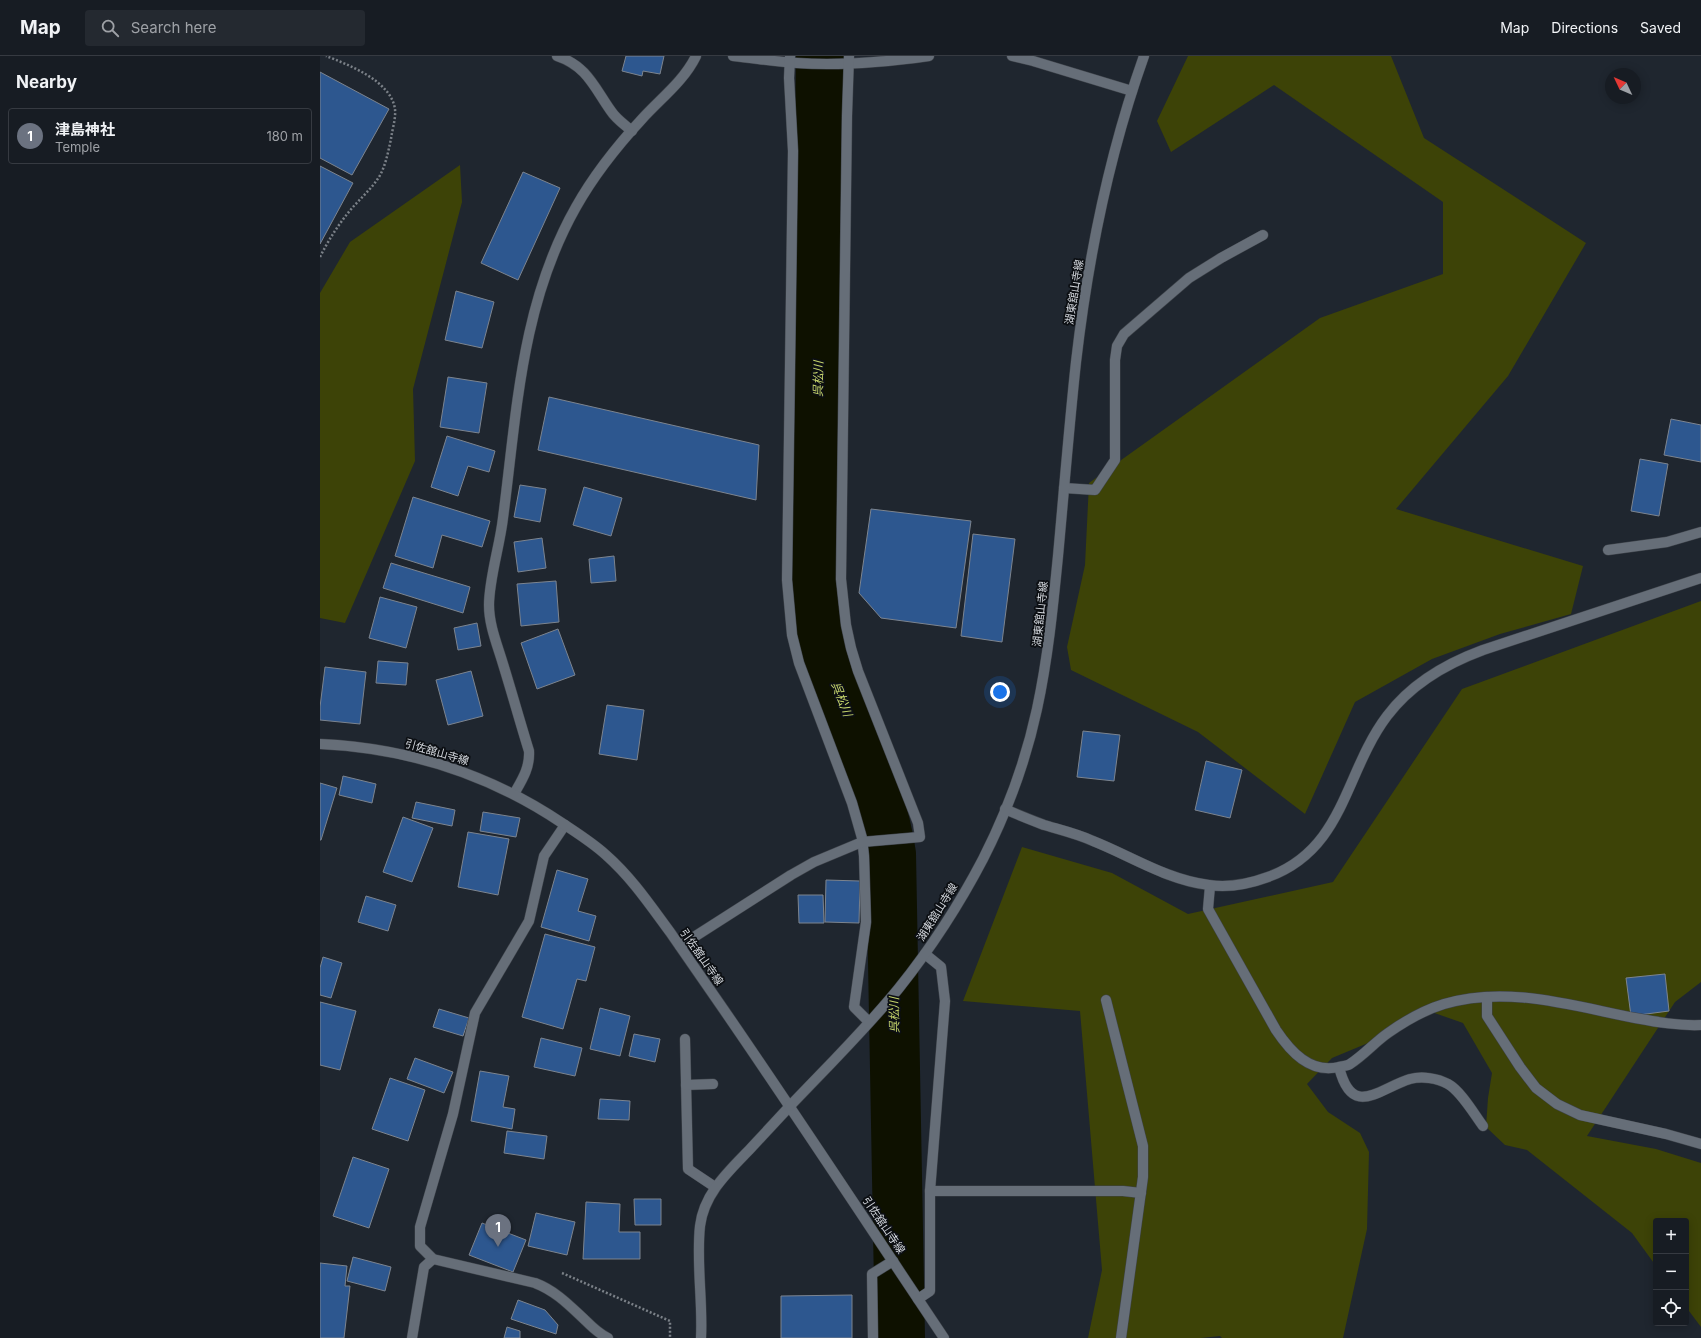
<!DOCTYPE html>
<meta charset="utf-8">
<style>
body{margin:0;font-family:Inter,"Noto Sans JP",sans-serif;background:#242930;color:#f1f3f6}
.controls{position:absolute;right:12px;bottom:12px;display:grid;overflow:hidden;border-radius:4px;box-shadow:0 2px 10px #0003}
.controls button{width:36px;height:36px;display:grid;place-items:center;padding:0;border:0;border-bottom:1px solid #363a41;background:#171c23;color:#f1f3f6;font:20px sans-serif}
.compass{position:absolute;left:1285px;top:12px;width:36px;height:36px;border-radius:50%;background:#171c23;box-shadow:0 2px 10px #0003;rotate:314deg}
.you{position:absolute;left:680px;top:636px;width:14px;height:14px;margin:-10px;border:3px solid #fff;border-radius:50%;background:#1a73e8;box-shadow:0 0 0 6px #1a73e833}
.badge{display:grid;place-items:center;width:26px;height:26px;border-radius:50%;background:#2563eb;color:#fff;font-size:13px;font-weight:700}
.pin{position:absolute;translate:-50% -33px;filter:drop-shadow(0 1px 2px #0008)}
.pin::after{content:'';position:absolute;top:21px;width:14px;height:12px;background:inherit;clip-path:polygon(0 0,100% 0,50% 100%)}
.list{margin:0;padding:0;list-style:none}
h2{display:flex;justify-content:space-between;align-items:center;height:52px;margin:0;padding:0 16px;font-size:17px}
h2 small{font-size:13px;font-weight:400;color:#9ea1a6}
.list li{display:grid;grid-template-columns:26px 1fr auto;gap:12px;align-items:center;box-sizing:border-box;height:56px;margin:0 8px 8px;padding:0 8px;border:1px solid #363a41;border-radius:4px}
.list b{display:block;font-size:15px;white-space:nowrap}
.list p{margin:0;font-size:13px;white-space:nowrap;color:#9ea1a6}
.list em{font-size:13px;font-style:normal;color:#9ea1a6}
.icon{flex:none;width:22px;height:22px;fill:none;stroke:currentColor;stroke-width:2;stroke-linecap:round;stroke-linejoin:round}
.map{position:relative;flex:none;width:1381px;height:1282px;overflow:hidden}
header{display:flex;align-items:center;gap:24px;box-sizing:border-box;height:56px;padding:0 20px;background:#171c23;border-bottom:1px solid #363a41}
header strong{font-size:19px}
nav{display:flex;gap:22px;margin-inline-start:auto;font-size:14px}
.search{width:280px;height:36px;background:#242930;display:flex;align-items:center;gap:10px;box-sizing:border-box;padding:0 14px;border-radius:4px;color:#9ea1a6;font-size:15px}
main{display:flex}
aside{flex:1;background:#171c23}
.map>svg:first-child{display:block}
.green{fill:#3d4307}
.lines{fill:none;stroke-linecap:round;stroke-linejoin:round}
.river{stroke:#0e1100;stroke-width:50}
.building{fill:#2d578f;stroke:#7c848f}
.lane-casing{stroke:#3e434a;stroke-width:11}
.street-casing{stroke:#3e434a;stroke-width:11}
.secondary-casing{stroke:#3e434a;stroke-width:11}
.path{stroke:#7b8188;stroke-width:2.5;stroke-dasharray:2 2;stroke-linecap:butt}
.lane{stroke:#666e78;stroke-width:10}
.street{stroke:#666e78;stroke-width:10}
.secondary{stroke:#666e78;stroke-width:10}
.labels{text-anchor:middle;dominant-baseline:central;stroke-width:3.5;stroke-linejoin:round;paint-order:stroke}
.street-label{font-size:11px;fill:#d3d7dd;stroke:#0c0f13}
.water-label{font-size:12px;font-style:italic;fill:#c7d66c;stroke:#0c0f13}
</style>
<header>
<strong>Map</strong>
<div class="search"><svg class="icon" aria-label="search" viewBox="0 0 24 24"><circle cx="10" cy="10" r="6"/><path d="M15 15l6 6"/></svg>Search here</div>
<nav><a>Map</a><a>Directions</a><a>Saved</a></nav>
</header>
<main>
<aside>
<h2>Nearby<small></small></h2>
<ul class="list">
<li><span class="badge" style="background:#6b7280">1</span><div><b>津島神社</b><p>Temple</p></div><em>180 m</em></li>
</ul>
</aside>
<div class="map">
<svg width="1381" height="1282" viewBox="0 0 1381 1282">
<rect width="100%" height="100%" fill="#1f262f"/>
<g class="green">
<path d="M868,0H1071L1104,82L1266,187L1188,320L1076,453L1263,510L1251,558L1180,578L1112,603L1035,646L985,758L878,676L751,614L747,591L765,509L769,427L1000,262L1123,218V146L954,29L851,96L837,65Z"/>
<path d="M140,109L142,146L93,333L95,405L25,567L0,562V237L30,186Z"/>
<path d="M1381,545V926L1355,946L1267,1080L1336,1093L1381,1107V1271L1366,1251V1165H1336V1210L1312,1177L1207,1094L1185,1089L1166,1071L1168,1042L1172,1017L1143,967L1103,953L1048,987L1012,1002L987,1028L1008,1056L1040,1077L1049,1096L1047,1173L1023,1282H902L900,1280L881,1282H768L782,1214L760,955L643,945L702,791L792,817L868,858L1013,826L1142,633Z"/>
</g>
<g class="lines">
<path class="river" d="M501,0L494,523C496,549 498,574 505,598C523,666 561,727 571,798L580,1282"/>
</g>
<g class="building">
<path d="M306,0H344L340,18L323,15L322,20L302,15Z"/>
<path d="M0,16L69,53L32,119L0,102Z"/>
<path d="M0,110L33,127L0,188Z"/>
<path d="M203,116L240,132L198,224L161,207Z"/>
<path d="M136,235L174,246L162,292L125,284Z"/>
<path d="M128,321L167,327L159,377L120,371Z"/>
<path d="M229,341L439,389L436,444L218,394Z"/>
<path d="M1351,363L1381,369V406L1344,399Z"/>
<path d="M127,380L175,395L169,416L148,410L138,440L111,431Z"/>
<path d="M1320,403L1348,408L1339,460L1311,455Z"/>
<path d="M200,429L226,433L220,466L194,461Z"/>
<path d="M264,431L302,442L291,480L253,469Z"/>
<path d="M93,441L170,465L162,491L122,479L113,512L75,500Z"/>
<path d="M551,453L651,465L636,572L561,562L539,537Z"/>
<path d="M653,478L695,483L682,586L641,580Z"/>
<path d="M222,482L226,512L198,516L194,486Z"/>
<path d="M294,500L296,525L271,527L269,503Z"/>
<path d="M71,507L150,531L143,557L63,532Z"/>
<path d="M236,525L239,566L201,570L197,528Z"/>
<path d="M60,541L97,551L86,592L49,582Z"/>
<path d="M157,567L161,590L138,594L134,572Z"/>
<path d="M238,573L255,619L217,633L201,587Z"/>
<path d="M58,605L88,607L86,629L56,627Z"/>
<path d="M5,611L46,616L40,668L0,664V651Z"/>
<path d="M151,615L163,660L128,669L116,624Z"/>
<path d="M287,649L324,654L317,704L279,698Z"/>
<path d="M763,675L800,679L794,725L757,721Z"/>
<path d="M886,705L922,714L910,762L875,754Z"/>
<path d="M23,720L56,728L52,747L19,739Z"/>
<path d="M0,727L17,732L1,784H0Z"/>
<path d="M96,746L135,754L132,770L92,762Z"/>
<path d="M163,756L200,762L196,781L160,775Z"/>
<path d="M83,761L113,772L92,826L63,816Z"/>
<path d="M148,776L189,783L178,839L138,831Z"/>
<path d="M237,814L268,823L258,855L276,860L269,885L221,871Z"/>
<path d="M506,824L540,825L539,867L505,866Z"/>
<path d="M478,839H503L504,867H479Z"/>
<path d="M46,840L76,849L68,875L38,866Z"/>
<path d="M225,878L275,891L266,925L257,923L243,973L202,961Z"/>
<path d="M3,901L22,907L11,942L0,939V912Z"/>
<path d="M1345,918L1349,955L1311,960L1306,922Z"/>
<path d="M0,946L36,955L20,1014L0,1009Z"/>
<path d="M280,952L310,960L300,1000L270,993Z"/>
<path d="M119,953L149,962L143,980L113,971Z"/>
<path d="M314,978L340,983L335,1006L309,1000Z"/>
<path d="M221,982L262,992L255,1020L214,1011Z"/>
<path d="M95,1002L133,1016L124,1037L87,1023Z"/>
<path d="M160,1015L189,1020L183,1051L195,1053L192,1073L151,1065Z"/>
<path d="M70,1022L105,1034L88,1085L52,1073Z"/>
<path d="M280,1043L310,1045L309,1064L278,1063Z"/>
<path d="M187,1075L227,1080L224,1103L184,1097Z"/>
<path d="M33,1101L69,1113L49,1172L13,1160Z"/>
<path d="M314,1143H341V1169H315Z"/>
<path d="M266,1146L300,1148L299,1176H320V1203H263Z"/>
<path d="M216,1157L255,1166L247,1199L208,1190Z"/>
<path d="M162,1167L206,1184L193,1216L149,1199Z"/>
<path d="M33,1201L71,1211L65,1235L27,1225Z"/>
<path d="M0,1207L27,1210L25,1230H30L24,1282H0Z"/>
<path d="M532,1239V1282H461V1240Z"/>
<path d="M198,1244L225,1254L238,1269L236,1278L191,1263Z"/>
<path d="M187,1271L200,1275V1282H184Z"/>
</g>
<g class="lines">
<defs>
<g id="lane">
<path d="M744,432L775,434L795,404V304L797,290L804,278L869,222L901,202L943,179"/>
<path d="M1019,1011C1032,1063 1058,1033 1090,1023C1102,1020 1117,1022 1128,1028C1141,1035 1154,1058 1163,1070"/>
</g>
<g id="street">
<path d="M237,0C267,10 274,31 291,55C296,63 305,69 312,75"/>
<path d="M413,0C434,2 456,6 477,7C520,10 566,6 609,0"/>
<path d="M470,0L469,22L473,95L467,524L472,579L479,607L532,747L542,782L544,800L546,866L534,951L549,966"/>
<path d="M692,0L713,5L812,35"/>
<path d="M1288,494L1347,486L1381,476"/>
<path d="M194,738C202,724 210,712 209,695C200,666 192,637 183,608C177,588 169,569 169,549C169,523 180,489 183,462C197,355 201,248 256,151C274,119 297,90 322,63C340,43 364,25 376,0"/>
<path d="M245,769L224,800L209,865L155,957L133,1058L100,1171V1190L113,1203L215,1227C236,1235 250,1250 265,1264C272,1271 279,1278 288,1282"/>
<path d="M890,830L888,853L956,974C970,995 990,1018 1019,1011C1022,1010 1027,1010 1030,1008C1044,999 1055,986 1068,977C1085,965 1104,954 1124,948C1187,929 1253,950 1315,962C1337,966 1359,970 1381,969"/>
<path d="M360,890L471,819L494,806L542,786L600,781L598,767L538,615L531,592L526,569L521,523L527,60L529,0"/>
<path d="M1167,941V960L1200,1011L1216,1032L1237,1048L1260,1059L1346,1078L1381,1088"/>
<path d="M786,944L823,1090V1121L801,1282"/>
<path d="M365,983L368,1113L395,1131"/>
<path d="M366,1029L393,1028"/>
<path d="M610,1135H803L821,1137"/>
<path d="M598,1243L610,1235V1135L625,945L621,911L605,898"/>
<path d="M92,1282L104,1211L113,1203"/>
<path d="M381,1282C383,1245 376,1207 380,1170C384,1137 409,1115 431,1092C444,1078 457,1064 470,1050"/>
<path d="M553,1282L552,1218L573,1205"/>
</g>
<g id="secondary">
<path d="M0,688C88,692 169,718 242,767C257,777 273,787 286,799C312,822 330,849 350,876C368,902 386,928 404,954C479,1063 551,1173 624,1282"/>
<path d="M685,753C698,759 711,764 724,769C741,774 758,778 773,785C811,800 847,824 889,829C909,832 929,828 948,821C1025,793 1024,717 1067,660C1091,628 1125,608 1163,594L1381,522"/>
<path d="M470,1050C507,1011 545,974 579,932C611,892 639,849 663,803C687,756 706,704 717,653C728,602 733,551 738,500C744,435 749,371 756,306C768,202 789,98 824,0"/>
</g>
</defs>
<use href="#lane" class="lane-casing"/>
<use href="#street" class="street-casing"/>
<use href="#secondary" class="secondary-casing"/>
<g class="path">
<path d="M0,201C9,183 20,166 33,151C42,141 52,132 59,121C66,109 68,96 71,83C72,74 76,63 75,53C71,25 29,9 6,0"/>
<path d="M242,1217L350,1265V1282"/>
</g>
<use href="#lane" class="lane"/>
<use href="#street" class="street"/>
<use href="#secondary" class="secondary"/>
</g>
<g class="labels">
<g class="street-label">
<text transform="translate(754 236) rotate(-81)">湖東舘山寺線</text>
<text transform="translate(720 558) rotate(-84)">湖東舘山寺線</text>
<text transform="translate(117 696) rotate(16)">引佐舘山寺線</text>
<text transform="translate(617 856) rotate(-58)">湖東舘山寺線</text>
<text transform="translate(382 901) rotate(55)">引佐舘山寺線</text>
<text transform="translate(564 1169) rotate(56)">引佐舘山寺線</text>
</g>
<g class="water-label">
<text transform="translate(498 323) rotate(-89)">呉松川</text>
<text transform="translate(522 643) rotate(69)">呉松川</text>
<text transform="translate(574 959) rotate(-91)">呉松川</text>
</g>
</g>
</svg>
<div class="controls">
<button>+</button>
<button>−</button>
<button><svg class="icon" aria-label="locate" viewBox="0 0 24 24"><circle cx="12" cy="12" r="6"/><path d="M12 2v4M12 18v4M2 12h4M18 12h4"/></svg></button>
</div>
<svg class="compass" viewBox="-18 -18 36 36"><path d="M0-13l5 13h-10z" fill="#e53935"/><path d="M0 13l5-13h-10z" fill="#9ea1a6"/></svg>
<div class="you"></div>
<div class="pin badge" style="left:178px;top:1191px;background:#6b7280">1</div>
</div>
</main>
